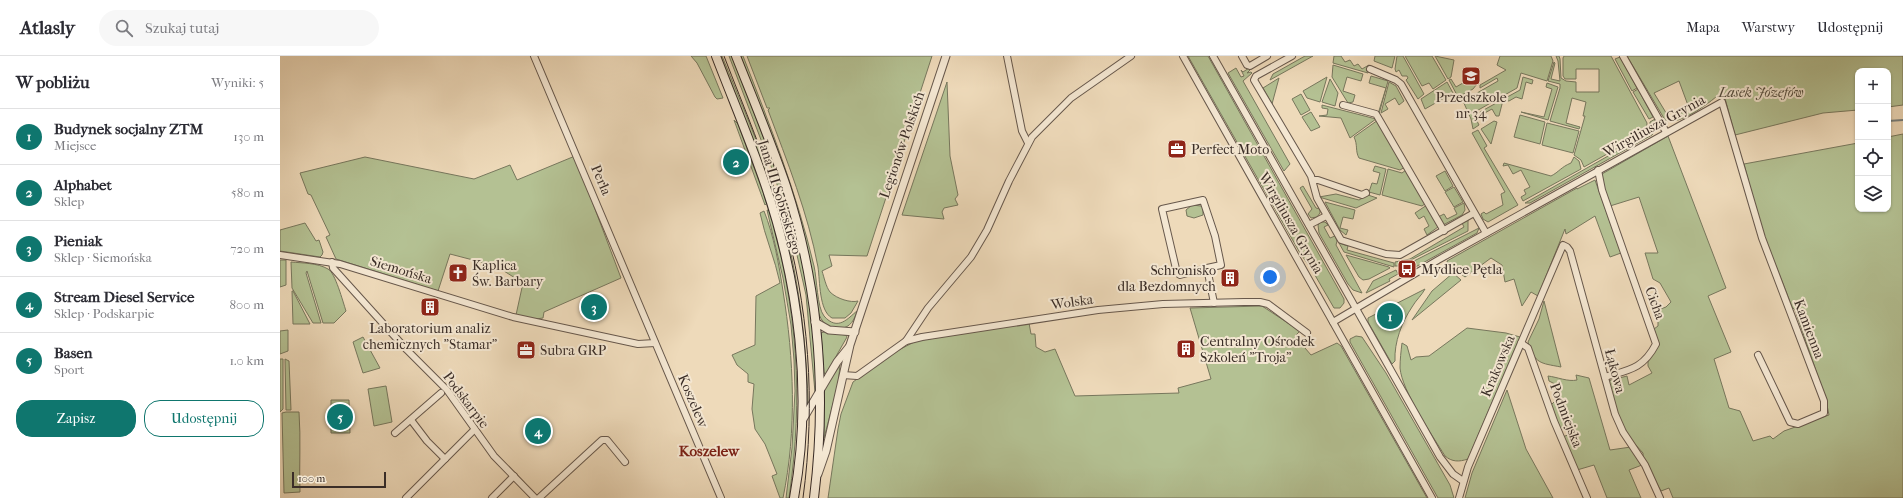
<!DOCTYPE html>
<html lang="pl">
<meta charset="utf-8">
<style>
body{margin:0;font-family:"IM FELL French Canon",serif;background:#f7f7f7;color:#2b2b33}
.controls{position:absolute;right:12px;top:12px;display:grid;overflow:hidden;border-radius:8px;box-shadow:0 1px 3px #0004}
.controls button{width:36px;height:36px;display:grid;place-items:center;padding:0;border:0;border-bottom:1px solid #e1e1e2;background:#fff;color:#2b2b33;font:20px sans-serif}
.scale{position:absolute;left:12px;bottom:10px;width:94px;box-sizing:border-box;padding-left:4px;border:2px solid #3a2d27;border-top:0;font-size:11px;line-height:14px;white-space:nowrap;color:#3a2d27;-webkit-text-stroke:3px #f4e7d2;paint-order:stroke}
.you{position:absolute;left:990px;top:221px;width:14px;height:14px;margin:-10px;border:3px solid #fff;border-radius:50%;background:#1a73e8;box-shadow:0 0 0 6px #1a73e833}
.badge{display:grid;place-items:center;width:26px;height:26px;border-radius:50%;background:#0f766e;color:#fff;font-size:13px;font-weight:700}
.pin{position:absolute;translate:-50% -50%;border:2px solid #fff;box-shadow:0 1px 4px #0006}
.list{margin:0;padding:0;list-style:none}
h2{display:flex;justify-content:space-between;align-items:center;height:52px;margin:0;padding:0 16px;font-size:17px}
h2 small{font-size:13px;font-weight:400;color:#7c7c81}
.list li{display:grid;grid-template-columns:26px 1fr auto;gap:12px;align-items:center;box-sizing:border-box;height:56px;padding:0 16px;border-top:1px solid #e1e1e2}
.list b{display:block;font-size:15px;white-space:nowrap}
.list p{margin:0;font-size:13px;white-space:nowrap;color:#7c7c81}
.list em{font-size:13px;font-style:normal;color:#7c7c81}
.actions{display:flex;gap:8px;padding:12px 16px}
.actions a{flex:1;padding:9px 0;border:1px solid #0f766e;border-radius:16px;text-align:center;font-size:14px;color:#0f766e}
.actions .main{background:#0f766e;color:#fff}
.icon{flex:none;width:22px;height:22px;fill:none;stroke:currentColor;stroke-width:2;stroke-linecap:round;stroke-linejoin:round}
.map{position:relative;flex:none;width:1623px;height:442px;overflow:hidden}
header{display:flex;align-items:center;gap:24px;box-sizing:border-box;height:56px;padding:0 20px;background:#fff;border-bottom:1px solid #e1e1e2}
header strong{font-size:19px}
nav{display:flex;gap:22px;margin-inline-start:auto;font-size:14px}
.search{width:280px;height:36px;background:#f7f7f7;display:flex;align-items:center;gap:10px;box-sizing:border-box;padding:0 14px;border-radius:22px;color:#7c7c81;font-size:15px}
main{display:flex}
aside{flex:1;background:#fff}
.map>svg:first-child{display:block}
.green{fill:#b4c193;stroke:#77775d;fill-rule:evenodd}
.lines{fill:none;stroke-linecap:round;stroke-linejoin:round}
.stream{stroke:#778080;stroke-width:2}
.minor-casing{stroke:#67584c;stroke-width:8}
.tertiary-casing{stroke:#67584c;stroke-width:9}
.secondary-casing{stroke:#3a2d27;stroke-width:10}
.minor{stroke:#f4e7d2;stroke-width:6}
.tertiary{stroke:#f4e7d2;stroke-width:7}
.secondary{stroke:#f4e7d2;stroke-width:8}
.tram{stroke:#3a2d27;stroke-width:1}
.labels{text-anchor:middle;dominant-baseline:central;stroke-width:4;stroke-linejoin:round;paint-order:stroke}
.park-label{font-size:14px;font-style:italic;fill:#524b3d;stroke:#f4e7d2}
.poi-label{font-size:14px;fill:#3a2d27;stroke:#f4e7d2;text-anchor:start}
.street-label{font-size:14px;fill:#3a2d27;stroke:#f4e7d2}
.neighbourhood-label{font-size:15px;font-weight:bold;fill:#7a1f14;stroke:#f4e7d2}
</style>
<header>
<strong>Atlasly</strong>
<div class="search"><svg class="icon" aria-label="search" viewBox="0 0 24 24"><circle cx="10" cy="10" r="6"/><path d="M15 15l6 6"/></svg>Szukaj tutaj</div>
<nav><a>Mapa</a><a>Warstwy</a><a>Udostępnij</a></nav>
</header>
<main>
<aside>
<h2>W pobliżu<small>Wyniki: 5</small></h2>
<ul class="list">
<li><span class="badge">1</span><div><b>Budynek socjalny ZTM</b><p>Miejsce</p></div><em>130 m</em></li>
<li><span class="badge">2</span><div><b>Alphabet</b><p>Sklep</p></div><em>580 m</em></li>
<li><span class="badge">3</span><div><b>Pieniak</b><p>Sklep · Siemońska</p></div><em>720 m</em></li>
<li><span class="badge">4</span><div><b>Stream Diesel Service</b><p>Sklep · Podskarpie</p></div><em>800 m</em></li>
<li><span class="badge">5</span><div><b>Basen</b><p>Sport</p></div><em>1.0 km</em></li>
</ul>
<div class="actions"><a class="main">Zapisz</a><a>Udostępnij</a></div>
</aside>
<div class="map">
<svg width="1623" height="442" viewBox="0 0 1623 442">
<rect width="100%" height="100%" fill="#eedaba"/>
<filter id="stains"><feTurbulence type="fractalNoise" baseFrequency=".005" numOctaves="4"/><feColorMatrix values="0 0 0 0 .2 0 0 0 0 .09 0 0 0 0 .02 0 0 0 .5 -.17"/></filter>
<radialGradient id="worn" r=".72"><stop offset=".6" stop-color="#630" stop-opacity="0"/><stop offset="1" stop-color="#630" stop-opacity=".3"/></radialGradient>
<g class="green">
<path d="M411,0H426L443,42L437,43L435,41L417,7Z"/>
<path d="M440,0H442C460,44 479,88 494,134C516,203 526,274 528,346L527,348L515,232Z"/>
<path d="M449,0H452C480,72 509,143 525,218C533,256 535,295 537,333L535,336L526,239L510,168L491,110Z"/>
<path d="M460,0H463C490,69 517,138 534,210C537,223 537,251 544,260C558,276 568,262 577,255C575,263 570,272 561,272C533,274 537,242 533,223Z"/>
<path d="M467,0H652L587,200L549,199L552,210L542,215C544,221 546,231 550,236C557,243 571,247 578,245L571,257L565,262H552C539,255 540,225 538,211C528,157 507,105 488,54L490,52H487Z"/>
<path d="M908,0H928L1064,243V247L1060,252H1054L1032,214L1020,197Z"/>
<path d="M1025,0H1033L990,24L993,18Z"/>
<path d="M1054,0H1061L1065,6L1070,4L1074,10L1078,8L1082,13L1089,9L1090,11L1088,17L1053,7Z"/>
<path d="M1095,0H1115L1112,12L1094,5Z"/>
<path d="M1117,0H1123L1144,38L1138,43L1126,24L1128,22L1127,20H1122L1119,14L1116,16L1115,13Z"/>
<path d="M1125,0H1152L1166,24L1153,33L1149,27L1142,30Z"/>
<path d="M1155,0L1174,4L1171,21L1168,23Z"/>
<path d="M1220,0H1271L1273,5L1267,25L1241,17L1237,32L1193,57L1199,69L1193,73L1191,63L1183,45L1218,25L1217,22L1200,32V29L1226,14L1217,9Z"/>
<path d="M1276,0H1279L1280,3L1281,22L1286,25L1296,26V36H1319V13H1296V23H1285L1283,20V2L1284,0H1331L1367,67L1366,76L1304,111L1301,104L1294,99L1305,60H1303L1306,46L1292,42L1286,67L1300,71L1299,73L1270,65L1280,32V28L1268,25L1274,6L1275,7L1271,23L1280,25L1278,5Z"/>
<path d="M1347,0H1623V49L1608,51V15H1578V54L1543,57L1455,79L1443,35C1432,45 1399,71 1385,64ZM1399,25L1409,52L1393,62L1388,60L1374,37Z"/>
<path d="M1340,1L1357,32L1352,35L1335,3Z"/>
<path d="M1053,9L1083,18L1081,25L1067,21L1063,35L1075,39L1073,46L1068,47L1052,21Z"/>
<path d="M956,12L961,21L964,20L961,14L963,16L969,12L970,14L967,17L971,16L972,17L963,25L1010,108L1004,115L948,17Z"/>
<path d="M1091,20L1108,25L1099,58H1098L1106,32L1089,27Z"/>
<path d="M1195,20L1197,28L1193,33L1178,41L1169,24L1171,23L1176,31Z"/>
<path d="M1047,21L1040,46L1027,42L1023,35Z"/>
<path d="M1243,21L1253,24L1252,28L1246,26L1242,43L1236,41L1229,45L1223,44L1219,60H1216L1212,53L1201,59L1200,56L1240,34Z"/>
<path d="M999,22L992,48L983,32Z"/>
<path d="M1050,23L1058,37L1055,50L1042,46Z"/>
<path d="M667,26L670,100L678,139L675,143L678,149L664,152L662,156L664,163L622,159Z"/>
<path d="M1109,26L1116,30L1124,45L1119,49L1115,42L1105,48L1108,53L1101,57Z"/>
<path d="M1167,26L1173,37L1145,53L1141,43Z"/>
<path d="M1267,27L1278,31L1268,64L1241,56L1264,61L1272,33L1266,31Z"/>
<path d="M1358,33L1373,61L1369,63L1353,36Z"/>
<path d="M1021,38L1030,54L1021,59L1012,43Z"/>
<path d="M1042,49L1096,63L1070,82L1061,62L1039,60L1047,59L1048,53L1042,52Z"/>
<path d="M1031,56L1040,71L1031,75L1022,61Z"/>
<path d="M1240,59L1265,66L1260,88L1234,81Z"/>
<path d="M1375,63L1376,72L1372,79L1250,147H1245L1367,78L1370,73V66Z"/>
<path d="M454,64L458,68L487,147L485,149Z"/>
<path d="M1098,64L1125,111L1120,114L1079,102C1075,95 1078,89 1074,81Z"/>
<path d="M1214,65L1217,66L1211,88L1201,73Z"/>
<path d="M1267,67L1299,75L1293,97L1262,89Z"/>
<path d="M1198,74L1207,90L1204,92L1238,149L1208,166L1203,163L1201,158L1204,156L1206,158L1223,149L1221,138L1225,136L1192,77Z"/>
<path d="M1623,78V442H1393L1389,432L1381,435L1363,403V397L1345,377L1341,369L1328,325L1347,320L1349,329L1372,317L1368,310V300L1379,289L1374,273L1378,270V254L1386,251L1391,246L1380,227L1373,223L1365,197H1378L1359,141L1330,150L1324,133L1322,118L1388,80L1446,232L1428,240L1451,296L1434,303L1449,352L1460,355L1473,385L1490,380L1493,383L1504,375L1549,359L1546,344L1515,254L1512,251L1480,169L1464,108L1578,87V153H1608V81Z"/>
<path d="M295,100L341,222L264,256L263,262L256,263L236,259L243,227L216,210L170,198L158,235L56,203L46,181L50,179L31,139L28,138L20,117L85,101L194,123L230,109L237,124Z"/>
<path d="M1294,101L1299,105L1301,113L1243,145L1241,141L1246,138L1244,134L1250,131L1241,114L1233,118L1228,109L1223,110L1224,107L1271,120C1279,116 1281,111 1291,107Z"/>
<path d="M1095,110L1106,113L1100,139L1089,136L1092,127L1097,128L1100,117L1093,115Z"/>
<path d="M1108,113L1122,117L1126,114L1146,147L1142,150L1102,139Z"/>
<path d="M1165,115L1173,130L1165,135L1156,120Z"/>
<path d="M1315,124L1341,197L1330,201L1315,160L1286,178L1285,173L1258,240L1251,236L1242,250L1234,223L1225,226L1222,209L1211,202L1185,221L1168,208L1167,205L1297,132V133Z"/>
<path d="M1023,130L1036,152L1040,153V157L1037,161L1031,162L1028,158L1032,153L1020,132Z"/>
<path d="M1174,131L1183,146L1174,151L1165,136Z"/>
<path d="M1056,138L1079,144L1088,139L1097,142L1076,152L1039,141Z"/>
<path d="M1045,146L1075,154L1073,163L1063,161L1060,172L1068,174L1066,179L1060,174Z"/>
<path d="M1184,147L1185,154L1182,159L1163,169L1158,161L1164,158L1167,163L1177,158L1174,152Z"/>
<path d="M912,149L921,150L923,152V159L914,162L907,160L906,154Z"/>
<path d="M1147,149L1158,171L1147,179L1144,173L1149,170L1144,160L1139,163L1135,157Z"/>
<path d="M487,154L490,155C517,256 524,338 509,442H506L512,392L515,335L514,304L511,269L503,222Z"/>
<path d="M484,155C494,180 499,209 503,235C514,303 517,374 503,442H500L492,420L497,418L485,388L475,373L472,353L474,328L468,326V318L457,309L452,299L475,289L476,240L500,227C495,203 485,181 480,157Z"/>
<path d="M1188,164V175L1119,210H1115V206L1130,203L1184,171L1182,167Z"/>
<path d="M1041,166H1045L1048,169L1044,171L1050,182L1055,180L1057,185L1056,189L1082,237L1073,234L1068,228L1039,177L1038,169Z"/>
<path d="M25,167L36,185L39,184L43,196L42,199L40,201L0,195V174Z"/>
<path d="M1199,172L1197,177L1130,214L1132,206Z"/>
<path d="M1059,187L1068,190L1067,194L1114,207V211L1064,196Z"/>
<path d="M1066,199L1109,211L1110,212L1089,223L1083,224L1079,221Z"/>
<path d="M0,204H6V229L0,231Z"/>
<path d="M11,206C22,207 38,207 48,213C55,216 63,246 66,255L54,267H43L27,215L26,217L41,267H33L12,232Z"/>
<path d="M1116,214L1118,218L1109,223L1110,225L1086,237L1093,225Z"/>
<path d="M1173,217L1181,224L1132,264L1152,235Z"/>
<path d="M1145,233C1142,239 1136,244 1132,251C1122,266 1114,286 1115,305L1112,308L1088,266V262Z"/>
<path d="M12,235H13L30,268H13Z"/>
<path d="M1264,245L1281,311C1260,307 1255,308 1248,286L1259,263Z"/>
<path d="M982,250L1020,275L1016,279L1019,285L1031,299L1057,287L1061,290L1147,442H548L558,373L561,358L573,326L613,297L636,285L749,267L751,278H755L756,291L765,296L775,293L795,340L899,337L898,332L931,323L910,252Z"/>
<path d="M1187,272L1226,277L1240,281L1188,403C1179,406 1172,406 1165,400C1152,379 1122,335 1120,312C1120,304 1121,295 1122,287L1127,290L1131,304L1136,301L1149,300Z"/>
<path d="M8,274V295L0,298V275Z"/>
<path d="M544,276L566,279L567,281L546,318L544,317L541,277Z"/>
<path d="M1076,280L1082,281L1106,317L1170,429L1174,442H1158L1070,286V283Z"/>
<path d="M83,281L100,312L83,317L73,286Z"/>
<path d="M0,303H3V353L0,356Z"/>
<path d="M5,303L9,305L11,354H6Z"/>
<path d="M560,309L558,329L544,382V333Z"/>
<path d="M1296,319L1309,322L1330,394L1351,391L1362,409L1349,414L1361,442H1327L1314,409L1297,414L1282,381L1288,379L1286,372L1280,374L1271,349L1277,343L1274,337L1277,329L1269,325L1268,320C1277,321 1288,326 1297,324Z"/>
<path d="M106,330L112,366L94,370L88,333Z"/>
<path d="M1227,334L1246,393L1273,442H1185L1192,417Z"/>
<path d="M51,344H69L70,377H51Z"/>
<path d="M6,356H19C21,383 19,409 20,436L4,437L2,357Z"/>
</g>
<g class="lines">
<path class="stream" d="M1608,65L1623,64"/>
<defs>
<g id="minor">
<path d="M254,0L441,442"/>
<path d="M727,0L742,75L748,87"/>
<path d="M903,0L1152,442"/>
<path d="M933,0L1160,401L1173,418L1183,425"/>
<path d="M962,0L967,9L970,10L987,0"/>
<path d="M1012,0L976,20L974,24L1031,120L1037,142L1061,184L1106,198L1120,199L1194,157"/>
<path d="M1343,0L1386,76"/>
<path d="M1090,13L1116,24L1121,28L1206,177"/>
<path d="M1063,49L1096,58L1164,175"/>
<path d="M1318,114L1322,134L1376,288C1363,313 1349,314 1325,321"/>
<path d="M1033,124H1038L1082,139L1086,137"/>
<path d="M1029,169L1046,160"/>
<path d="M0,199L60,208L233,261L358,288L375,287"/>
<path d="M52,206L53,212L127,294L167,334L214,400L255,442"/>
<path d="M927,212L941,209L935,180L923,144L882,153L897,217L900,219L927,212L934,247"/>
<path d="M1053,266L1158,204L1442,46L1482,182L1544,345V357L1518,368L1510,366L1478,299"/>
<path d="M626,285L648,252L691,201L707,174L729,125L752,81L791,42L851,0"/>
<path d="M1241,287L1248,292L1274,365L1307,442"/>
<path d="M563,319L577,320L626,285L642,281L818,254L883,248L964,246H980L988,248L1027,277"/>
<path d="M131,364L147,385L165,403"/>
<path d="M115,377L161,337"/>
<path d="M126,442L194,374"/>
<path d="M212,442L234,420"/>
<path d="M259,442L322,384H327L345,406"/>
<path d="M1179,442L1188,411L1283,189L1287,191L1290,195L1335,358L1343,376L1365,409L1380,442"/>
</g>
<g id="tertiary">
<path d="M535,266L549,274L575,276"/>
<path d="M522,365L557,306L569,291"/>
<path d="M538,418L546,395L570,289L666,0"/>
</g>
<g id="secondary">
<path d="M436,0C452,42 470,84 485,128C519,227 533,338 514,442"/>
<path d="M456,0C473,43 491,86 506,130C539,231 547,337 534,442"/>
</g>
</defs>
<use href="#minor" class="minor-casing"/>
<use href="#tertiary" class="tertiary-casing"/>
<use href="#secondary" class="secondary-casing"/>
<use href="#minor" class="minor"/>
<use href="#tertiary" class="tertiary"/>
<use href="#secondary" class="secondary"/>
<path class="tram" d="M444,0C464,52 486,103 502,157C529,249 536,347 523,442"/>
</g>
<defs>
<symbol id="school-square" viewBox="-11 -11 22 22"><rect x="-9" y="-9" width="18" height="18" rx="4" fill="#8f2418" stroke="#f4e7d2"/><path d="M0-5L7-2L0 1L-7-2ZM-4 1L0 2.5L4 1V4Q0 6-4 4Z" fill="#fff"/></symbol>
<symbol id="office-square" viewBox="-11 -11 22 22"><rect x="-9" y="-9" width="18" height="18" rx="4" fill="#8f2418" stroke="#f4e7d2"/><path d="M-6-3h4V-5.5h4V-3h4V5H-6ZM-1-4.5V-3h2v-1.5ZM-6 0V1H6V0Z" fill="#fff"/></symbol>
<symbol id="bus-square" viewBox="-11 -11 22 22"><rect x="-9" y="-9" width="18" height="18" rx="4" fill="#8f2418" stroke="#f4e7d2"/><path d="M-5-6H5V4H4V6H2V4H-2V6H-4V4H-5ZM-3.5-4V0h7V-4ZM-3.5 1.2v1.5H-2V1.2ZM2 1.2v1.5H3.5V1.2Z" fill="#fff"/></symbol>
<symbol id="church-square" viewBox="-11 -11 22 22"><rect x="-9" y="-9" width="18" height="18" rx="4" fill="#8f2418" stroke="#f4e7d2"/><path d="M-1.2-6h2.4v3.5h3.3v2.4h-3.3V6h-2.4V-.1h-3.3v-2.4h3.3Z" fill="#fff"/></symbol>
<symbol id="building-square" viewBox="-11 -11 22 22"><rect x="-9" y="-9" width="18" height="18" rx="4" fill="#8f2418" stroke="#f4e7d2"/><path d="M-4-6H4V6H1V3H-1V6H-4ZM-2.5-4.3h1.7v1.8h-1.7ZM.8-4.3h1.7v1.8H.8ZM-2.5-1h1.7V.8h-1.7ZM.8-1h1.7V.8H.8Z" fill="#fff"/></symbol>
</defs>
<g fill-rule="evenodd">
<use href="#school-square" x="1180" y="9" width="22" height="22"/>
<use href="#office-square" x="886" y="82" width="22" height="22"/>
<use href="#bus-square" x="1116" y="202" width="22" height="22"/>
<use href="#church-square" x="167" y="206" width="22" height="22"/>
<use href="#building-square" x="939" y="211" width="22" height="22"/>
<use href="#building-square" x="139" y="240" width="22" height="22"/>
<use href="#building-square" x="895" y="282" width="22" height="22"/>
<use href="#office-square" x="235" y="283" width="22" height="22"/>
</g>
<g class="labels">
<g class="park-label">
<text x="1481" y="36">Lasek Józefów</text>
</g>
<g class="poi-label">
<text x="1191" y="41" text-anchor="middle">Przedszkole<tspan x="1191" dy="16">nr 34</tspan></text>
<text x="911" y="93">Perfect Moto</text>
<text x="192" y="209">Kaplica<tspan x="192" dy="16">Św. Barbary</tspan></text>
<text x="1141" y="213">Mydlice Pętla</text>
<text x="936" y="214" text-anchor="end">Schronisko<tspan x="936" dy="16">dla Bezdomnych</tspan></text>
<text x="150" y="272" text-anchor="middle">Laboratorium analiz<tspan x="150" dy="16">chemicznych "Stamar"</tspan></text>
<text x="920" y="285">Centralny Ośrodek<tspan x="920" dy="16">Szkoleń "Troja"</tspan></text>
<text x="260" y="294">Subra GRP</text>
</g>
<g class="street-label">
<text transform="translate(1374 70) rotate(-29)">Wirgiliusza Grynia</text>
<text transform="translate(622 89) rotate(-71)">Legionów Polskich</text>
<text transform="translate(321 124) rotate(67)">Perla</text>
<text transform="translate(500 141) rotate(73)">Jana III Sobieskiego</text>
<text transform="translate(1011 167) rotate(60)">Wirgiliusza Grynia</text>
<text transform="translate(121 214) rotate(17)">Siemońska</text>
<text transform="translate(792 246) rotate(-8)">Wolska</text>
<text transform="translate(1375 247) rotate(70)">Cicha</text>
<text transform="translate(1529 273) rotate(69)">Kamienna</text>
<text transform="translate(1218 310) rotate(-67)">Krakowska</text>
<text transform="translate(1335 315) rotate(75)">Łąkowa</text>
<text transform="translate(186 344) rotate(53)">Podskarpie</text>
<text transform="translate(413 345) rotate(67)">Koszelew</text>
<text transform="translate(1286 359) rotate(69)">Podmiejska</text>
</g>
<g class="neighbourhood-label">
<text x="429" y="395">Koszelew</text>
</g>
</g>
<rect width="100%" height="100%" filter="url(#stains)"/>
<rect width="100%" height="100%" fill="url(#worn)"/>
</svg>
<div class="controls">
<button>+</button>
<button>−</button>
<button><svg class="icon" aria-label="locate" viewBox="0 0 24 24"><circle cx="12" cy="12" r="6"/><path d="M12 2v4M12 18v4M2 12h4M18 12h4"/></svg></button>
<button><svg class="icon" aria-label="layers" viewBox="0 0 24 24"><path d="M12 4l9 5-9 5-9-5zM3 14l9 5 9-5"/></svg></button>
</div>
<div class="scale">100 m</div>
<div class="you"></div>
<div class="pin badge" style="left:1110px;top:260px">1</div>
<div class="pin badge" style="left:456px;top:106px">2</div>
<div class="pin badge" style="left:314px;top:251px">3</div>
<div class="pin badge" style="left:258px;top:375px">4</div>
<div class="pin badge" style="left:60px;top:361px">5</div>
</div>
</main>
